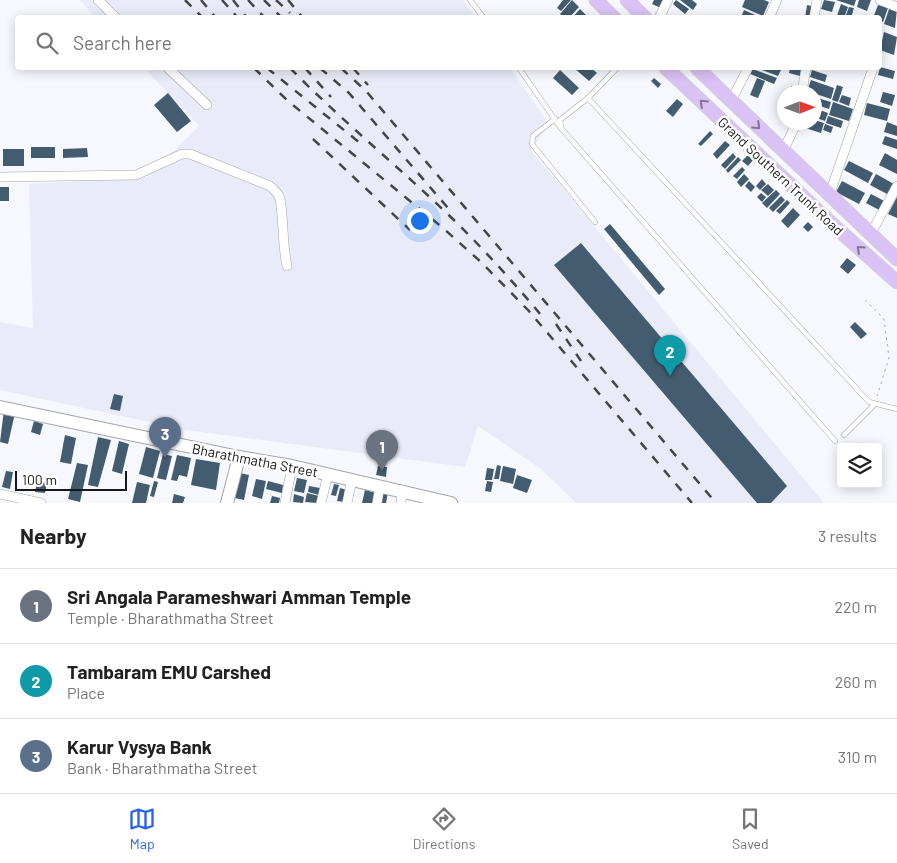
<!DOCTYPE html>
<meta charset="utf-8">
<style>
body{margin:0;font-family:Barlow,sans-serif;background:#f2f2f2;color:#222}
.controls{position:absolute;right:15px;bottom:15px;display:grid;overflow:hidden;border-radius:5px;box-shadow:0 2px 12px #0003}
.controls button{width:45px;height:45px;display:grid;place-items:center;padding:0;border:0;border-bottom:1px solid #e0e0e0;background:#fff;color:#222;font:25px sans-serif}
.compass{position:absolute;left:777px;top:85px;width:45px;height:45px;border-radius:50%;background:#fff;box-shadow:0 2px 12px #0003;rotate:89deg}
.scale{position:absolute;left:15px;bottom:12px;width:112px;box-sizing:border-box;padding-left:5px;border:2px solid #171719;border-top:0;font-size:14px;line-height:18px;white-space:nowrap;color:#171719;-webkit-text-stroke:4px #fff;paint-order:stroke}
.you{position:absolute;left:419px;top:220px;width:18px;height:18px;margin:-12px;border:4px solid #fff;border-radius:50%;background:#1a73e8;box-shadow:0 0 0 8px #1a73e833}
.badge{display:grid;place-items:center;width:32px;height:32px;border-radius:50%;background:#2563eb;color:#fff;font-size:16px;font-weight:700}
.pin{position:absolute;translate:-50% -41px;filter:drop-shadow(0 1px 2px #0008)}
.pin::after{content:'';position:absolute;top:26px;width:18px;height:15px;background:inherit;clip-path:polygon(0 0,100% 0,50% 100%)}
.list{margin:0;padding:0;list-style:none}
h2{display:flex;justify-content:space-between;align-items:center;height:65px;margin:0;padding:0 20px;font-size:21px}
h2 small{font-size:16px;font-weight:400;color:#767676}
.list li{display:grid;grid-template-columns:32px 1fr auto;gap:15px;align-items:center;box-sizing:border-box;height:75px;padding:0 20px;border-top:1px solid #e0e0e0}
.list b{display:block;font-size:19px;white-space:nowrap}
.list p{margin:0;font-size:16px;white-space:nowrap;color:#767676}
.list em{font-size:16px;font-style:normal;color:#767676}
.icon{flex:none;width:28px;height:28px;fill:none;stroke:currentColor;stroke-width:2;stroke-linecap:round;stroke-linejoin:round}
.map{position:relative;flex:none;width:897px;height:503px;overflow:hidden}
.search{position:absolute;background:#fff;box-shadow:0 2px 12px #0003;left:15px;right:15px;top:15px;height:55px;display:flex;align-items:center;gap:12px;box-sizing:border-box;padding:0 18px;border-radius:5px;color:#767676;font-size:19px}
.sheet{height:290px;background:#fff}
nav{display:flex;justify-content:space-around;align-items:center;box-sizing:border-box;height:70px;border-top:1px solid #e0e0e0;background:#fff;font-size:14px;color:#767676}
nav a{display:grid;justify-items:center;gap:2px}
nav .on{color:#2563eb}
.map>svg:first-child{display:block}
.built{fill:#e9ecf8}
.building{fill:#445c70}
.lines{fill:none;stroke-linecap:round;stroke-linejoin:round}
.lane-casing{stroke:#a4a5aa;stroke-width:5.5}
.street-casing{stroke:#a4a5aa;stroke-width:10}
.secondary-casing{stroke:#a4a5aa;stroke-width:14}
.primary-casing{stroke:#d5d5d6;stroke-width:15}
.path{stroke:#abacb0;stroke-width:1;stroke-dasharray:2.5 4;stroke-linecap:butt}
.lane{stroke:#fff;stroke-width:4.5}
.street{stroke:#fff;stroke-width:9}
.secondary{stroke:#fff;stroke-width:12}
.primary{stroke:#d9c2f4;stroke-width:14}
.rail{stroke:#444547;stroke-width:2.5;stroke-dasharray:9 9;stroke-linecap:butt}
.oneway{stroke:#827591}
.labels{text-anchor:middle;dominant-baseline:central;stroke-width:5;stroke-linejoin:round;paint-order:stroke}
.street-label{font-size:14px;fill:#171719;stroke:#fff}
</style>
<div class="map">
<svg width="897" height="503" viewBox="0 0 897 503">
<rect width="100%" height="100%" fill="#f6f8fd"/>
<g class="built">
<path d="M80,0H463L475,17L96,18Z"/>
<path d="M144,68H510L549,124L531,150L824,503H576L541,469L478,426L465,467L186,430L0,390V322L33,328L29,184L147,177L199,126Z"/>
</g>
<g class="building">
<path d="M563,0H571L561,11L557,8Z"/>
<path d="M572,0L579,7L569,18H564L560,14Z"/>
<path d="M654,0H667L663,9L652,4Z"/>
<path d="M676,0L689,9L685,14L673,4Z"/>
<path d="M680,0H692L697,4L693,10Z"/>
<path d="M745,0H764L769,2L763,16L742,7Z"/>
<path d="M824,0L835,2L832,12L821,9Z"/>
<path d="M836,0H856L854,6Z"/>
<path d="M859,0H871L867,11L857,7Z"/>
<path d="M841,4L848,7L844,18L837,16Z"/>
<path d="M807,5L815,7L813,18H805Z"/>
<path d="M878,5L888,8L883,22L880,20V18H873Z"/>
<path d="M890,6L897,9L895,28L884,24Z"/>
<path d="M849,7L854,8L851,18H845Z"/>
<path d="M580,9L587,16L586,18H572Z"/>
<path d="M744,10L762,18H743L741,17Z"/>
<path d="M884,32L897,37L894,55L880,50Z"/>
<path d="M880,67L895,71L893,79L878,75Z"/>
<path d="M574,68H591L597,73L589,81Z"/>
<path d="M750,68L777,78L774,84L748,73Z"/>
<path d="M757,68H776L781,70L778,76Z"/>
<path d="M790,68H802L800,76L789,73Z"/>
<path d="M560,70L579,88L572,95L553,78Z"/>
<path d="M812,70L827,75L825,82L810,77Z"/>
<path d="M654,78L661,84L658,88L651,81Z"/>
<path d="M757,78L765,81L758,98L750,95Z"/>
<path d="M811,80L834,88L831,99L807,91Z"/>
<path d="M837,85L843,87L838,102L832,100Z"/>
<path d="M791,86L798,88L797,92H790Z"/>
<path d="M883,92L895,95L892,106L880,102Z"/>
<path d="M168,93L191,121L177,132L154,105Z"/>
<path d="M842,95L851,98L849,106L839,102Z"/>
<path d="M814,97L831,102L829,109L814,104Z"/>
<path d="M677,99L683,104L673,117L666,111Z"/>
<path d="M833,102L853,109L849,121L829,115Z"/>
<path d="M867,103L890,109L887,121L864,115Z"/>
<path d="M814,108L828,113L825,121L814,117Z"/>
<path d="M828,116L843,121L841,128L826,123Z"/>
<path d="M814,120L824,123L821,133L802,127L803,122H814Z"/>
<path d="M887,122L897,126V136L884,132Z"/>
<path d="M825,124L833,127L831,133L823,130Z"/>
<path d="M710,131L713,134L701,146L698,144Z"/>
<path d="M885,136L897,140V149L882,144Z"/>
<path d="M725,141L730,145L717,159L713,154Z"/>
<rect x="31" y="147" width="24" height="11"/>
<path d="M87,148L88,157L63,158V149Z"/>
<rect x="3" y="149" width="21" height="17"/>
<path d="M733,153L736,157L725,169L721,165Z"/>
<path d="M885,153L897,160V174L879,165Z"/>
<path d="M749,154L754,159L748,166L742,161Z"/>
<path d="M738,157L741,160L728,173L726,170Z"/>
<path d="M849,161L873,173L868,183L844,170Z"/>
<path d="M742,167L745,170L737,179L733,176Z"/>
<path d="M744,174L749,179L741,187L737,182Z"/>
<path d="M876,174L894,184L889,195L870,185Z"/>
<path d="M762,179L766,184L760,190L756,186Z"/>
<path d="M749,181L755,187L751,192L745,186Z"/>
<path d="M842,181L865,193L859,204L836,192Z"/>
<path d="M768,184L774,190L768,196L761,190Z"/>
<rect x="0" y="187" width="9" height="14"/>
<path d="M776,190L780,194L767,208L762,203Z"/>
<path d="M761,193L766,197L762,202L757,197Z"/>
<path d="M871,194L886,202L881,211L866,203Z"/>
<path d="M781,196L785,200L773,212L769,208Z"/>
<path d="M897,197V218L888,214Z"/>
<path d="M787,200L790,203L780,214L776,211Z"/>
<path d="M793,208L800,215L788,228L781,221Z"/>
<path d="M808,222L813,227L808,232L803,227Z"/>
<path d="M610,224L665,289L659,295L604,229Z"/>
<path d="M581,243L787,486L771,503H757L554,265Z"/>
<path d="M847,258L856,265L848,274L840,267Z"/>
<path d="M855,322L867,334L861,339L850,327Z"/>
<path d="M114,394L123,396L120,411L110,409Z"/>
<path d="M4,410L15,413L8,444L0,442Z"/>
<path d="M34,421L43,424L40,435L31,432Z"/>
<path d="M65,435L76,438L71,464L60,462Z"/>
<path d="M98,437L111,440L98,487L88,485Z"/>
<path d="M119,441L129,444L122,474L112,471Z"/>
<path d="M146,447L160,451L153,478L139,474Z"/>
<path d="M163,454L172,456L166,480L157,478Z"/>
<path d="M177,455L191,458L187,477L179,475L177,481L171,480Z"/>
<path d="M196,459L220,463L216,490L191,485Z"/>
<path d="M77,463L88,465L80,502L68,499Z"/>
<path d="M497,465L501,466L499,479H494Z"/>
<path d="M378,466L387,467L386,477L376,475Z"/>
<path d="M503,466L516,469L513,484L500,481Z"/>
<path d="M487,468L494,469L492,480H485Z"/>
<path d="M6,471L13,472L10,489L2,487Z"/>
<path d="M236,472L249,475L244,500L230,497Z"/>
<path d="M517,475L532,480L527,493L513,488Z"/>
<path d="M297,478L307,480L304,493L294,491Z"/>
<path d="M256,479L266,481L262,499L252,496Z"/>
<path d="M154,481L158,482L154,497L150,496Z"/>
<path d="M268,481L283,485L282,493L266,489Z"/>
<path d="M487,481L493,482L491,492L485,491Z"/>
<path d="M37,482L47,483L45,493L35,492Z"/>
<path d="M137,482L150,485L146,503H132Z"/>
<path d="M334,484L339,485L336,496L331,495Z"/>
<path d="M309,486L320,488L319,495L308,492Z"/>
<path d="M340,488L347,490L345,502L337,501Z"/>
<path d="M365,490L376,493L373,503H362Z"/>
<path d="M382,492H388L386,503H381Z"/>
<path d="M307,493L319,496L317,503L305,502Z"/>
<path d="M174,494L185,497L183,503H172Z"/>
<path d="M294,494L304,497L303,503L293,502Z"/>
<path d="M272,496L280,498L279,503H270Z"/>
</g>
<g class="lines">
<defs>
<g id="lane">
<path d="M470,0L484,18"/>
<path d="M519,68L560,127"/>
<path d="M617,68L588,98L560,120L561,128L835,441"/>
<path d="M588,98L869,402L897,409"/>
<path d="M555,119L533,136L532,144L595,222"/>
<path d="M844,435L875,404"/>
</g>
<g id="street">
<path d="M98,0L116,18"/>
<path d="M880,0L897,7"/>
<path d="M659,18L668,0"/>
<path d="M769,18L777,0"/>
<path d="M814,18L817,0"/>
<path d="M168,68L207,105"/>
<path d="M802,92L806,68"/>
<path d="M731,101L748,68"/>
<path d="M783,151L797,122"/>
<path d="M0,177L136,175L182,154H190L270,186C275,190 278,193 280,199C284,220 282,243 287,266"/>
<path d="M829,196L873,68"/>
<path d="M870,235L897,186"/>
<path d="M0,494L41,503"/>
<path d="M285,503L292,466"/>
<path d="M321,503L328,474"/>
<path d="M347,503L352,479"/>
<path d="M377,503L380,486"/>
<path d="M401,503L402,490"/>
</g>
<g id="secondary">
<path d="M0,407L239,457L292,466L451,503"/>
<path d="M227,503L239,457"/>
</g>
<g id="primary">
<path d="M596,0L614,18"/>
<path d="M627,0L645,18"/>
<path d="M666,68L833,225L897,282"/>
<path d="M697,68L897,259"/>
</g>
</defs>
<use href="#lane" class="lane-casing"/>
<use href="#street" class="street-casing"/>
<use href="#secondary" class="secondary-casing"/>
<use href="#primary" class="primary-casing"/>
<path class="path" d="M865,300L884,319L889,358L877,396"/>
<use href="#lane" class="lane"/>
<use href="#street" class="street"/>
<use href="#secondary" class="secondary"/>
<use href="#primary" class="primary"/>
<g class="rail">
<path d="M185,0L203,18"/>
<path d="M201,0L216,18"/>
<path d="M222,0L238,18"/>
<path d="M233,0L247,18"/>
<path d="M248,0L265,18"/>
<path d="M264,0L282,18"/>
<path d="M276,0L290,13"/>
<path d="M288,0L303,18"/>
<path d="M254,68L288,101L443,228L481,262L528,310L692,503"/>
<path d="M267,68L360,143"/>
<path d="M290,68C344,123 404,171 459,225C488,254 515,284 541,315"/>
<path d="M305,68L331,97"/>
<path d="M320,68L349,93L448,208"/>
<path d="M341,68L366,91L716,503"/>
<path d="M353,68L368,85"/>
<path d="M313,139L410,230"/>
<path d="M556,324L581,361"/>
</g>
</g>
<defs><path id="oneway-chevron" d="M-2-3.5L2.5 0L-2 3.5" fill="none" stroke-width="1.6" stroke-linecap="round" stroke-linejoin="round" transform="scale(1.25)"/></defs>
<g class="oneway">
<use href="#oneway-chevron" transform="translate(703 103) rotate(-136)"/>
<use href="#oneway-chevron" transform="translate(757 126) rotate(44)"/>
<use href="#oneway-chevron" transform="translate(860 249) rotate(-138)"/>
</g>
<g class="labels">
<g class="street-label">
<text transform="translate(781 176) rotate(43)">Grand Southern Trunk Road</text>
<text transform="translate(255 460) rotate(11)">Bharathmatha Street</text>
</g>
</g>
</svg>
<div class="controls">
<button><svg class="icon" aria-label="layers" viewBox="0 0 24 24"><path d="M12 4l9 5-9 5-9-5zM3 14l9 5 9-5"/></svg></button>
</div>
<svg class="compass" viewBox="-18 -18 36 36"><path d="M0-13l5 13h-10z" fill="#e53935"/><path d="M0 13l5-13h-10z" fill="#767676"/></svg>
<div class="scale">100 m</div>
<div class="you"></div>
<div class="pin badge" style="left:382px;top:471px;background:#6b7280">1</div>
<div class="pin badge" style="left:670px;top:376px;background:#0f9aa8">2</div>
<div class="pin badge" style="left:165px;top:458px;background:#5c6f8a">3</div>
<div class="search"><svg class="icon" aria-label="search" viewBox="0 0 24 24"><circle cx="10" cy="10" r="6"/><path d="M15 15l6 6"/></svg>Search here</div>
</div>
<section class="sheet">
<h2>Nearby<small>3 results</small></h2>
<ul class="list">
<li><span class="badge" style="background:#6b7280">1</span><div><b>Sri Angala Parameshwari Amman Temple</b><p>Temple · Bharathmatha Street</p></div><em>220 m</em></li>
<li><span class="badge" style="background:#0f9aa8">2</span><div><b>Tambaram EMU Carshed</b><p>Place</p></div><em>260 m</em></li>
<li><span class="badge" style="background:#5c6f8a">3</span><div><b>Karur Vysya Bank</b><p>Bank · Bharathmatha Street</p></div><em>310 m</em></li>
</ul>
</section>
<nav>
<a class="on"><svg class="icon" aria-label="map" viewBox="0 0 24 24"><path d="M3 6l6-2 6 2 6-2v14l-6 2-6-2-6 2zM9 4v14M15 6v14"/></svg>Map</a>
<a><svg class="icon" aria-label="directions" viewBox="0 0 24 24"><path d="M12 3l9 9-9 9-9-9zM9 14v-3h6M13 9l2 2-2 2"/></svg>Directions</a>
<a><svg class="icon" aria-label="saved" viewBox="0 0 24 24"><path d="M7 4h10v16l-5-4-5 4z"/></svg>Saved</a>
</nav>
